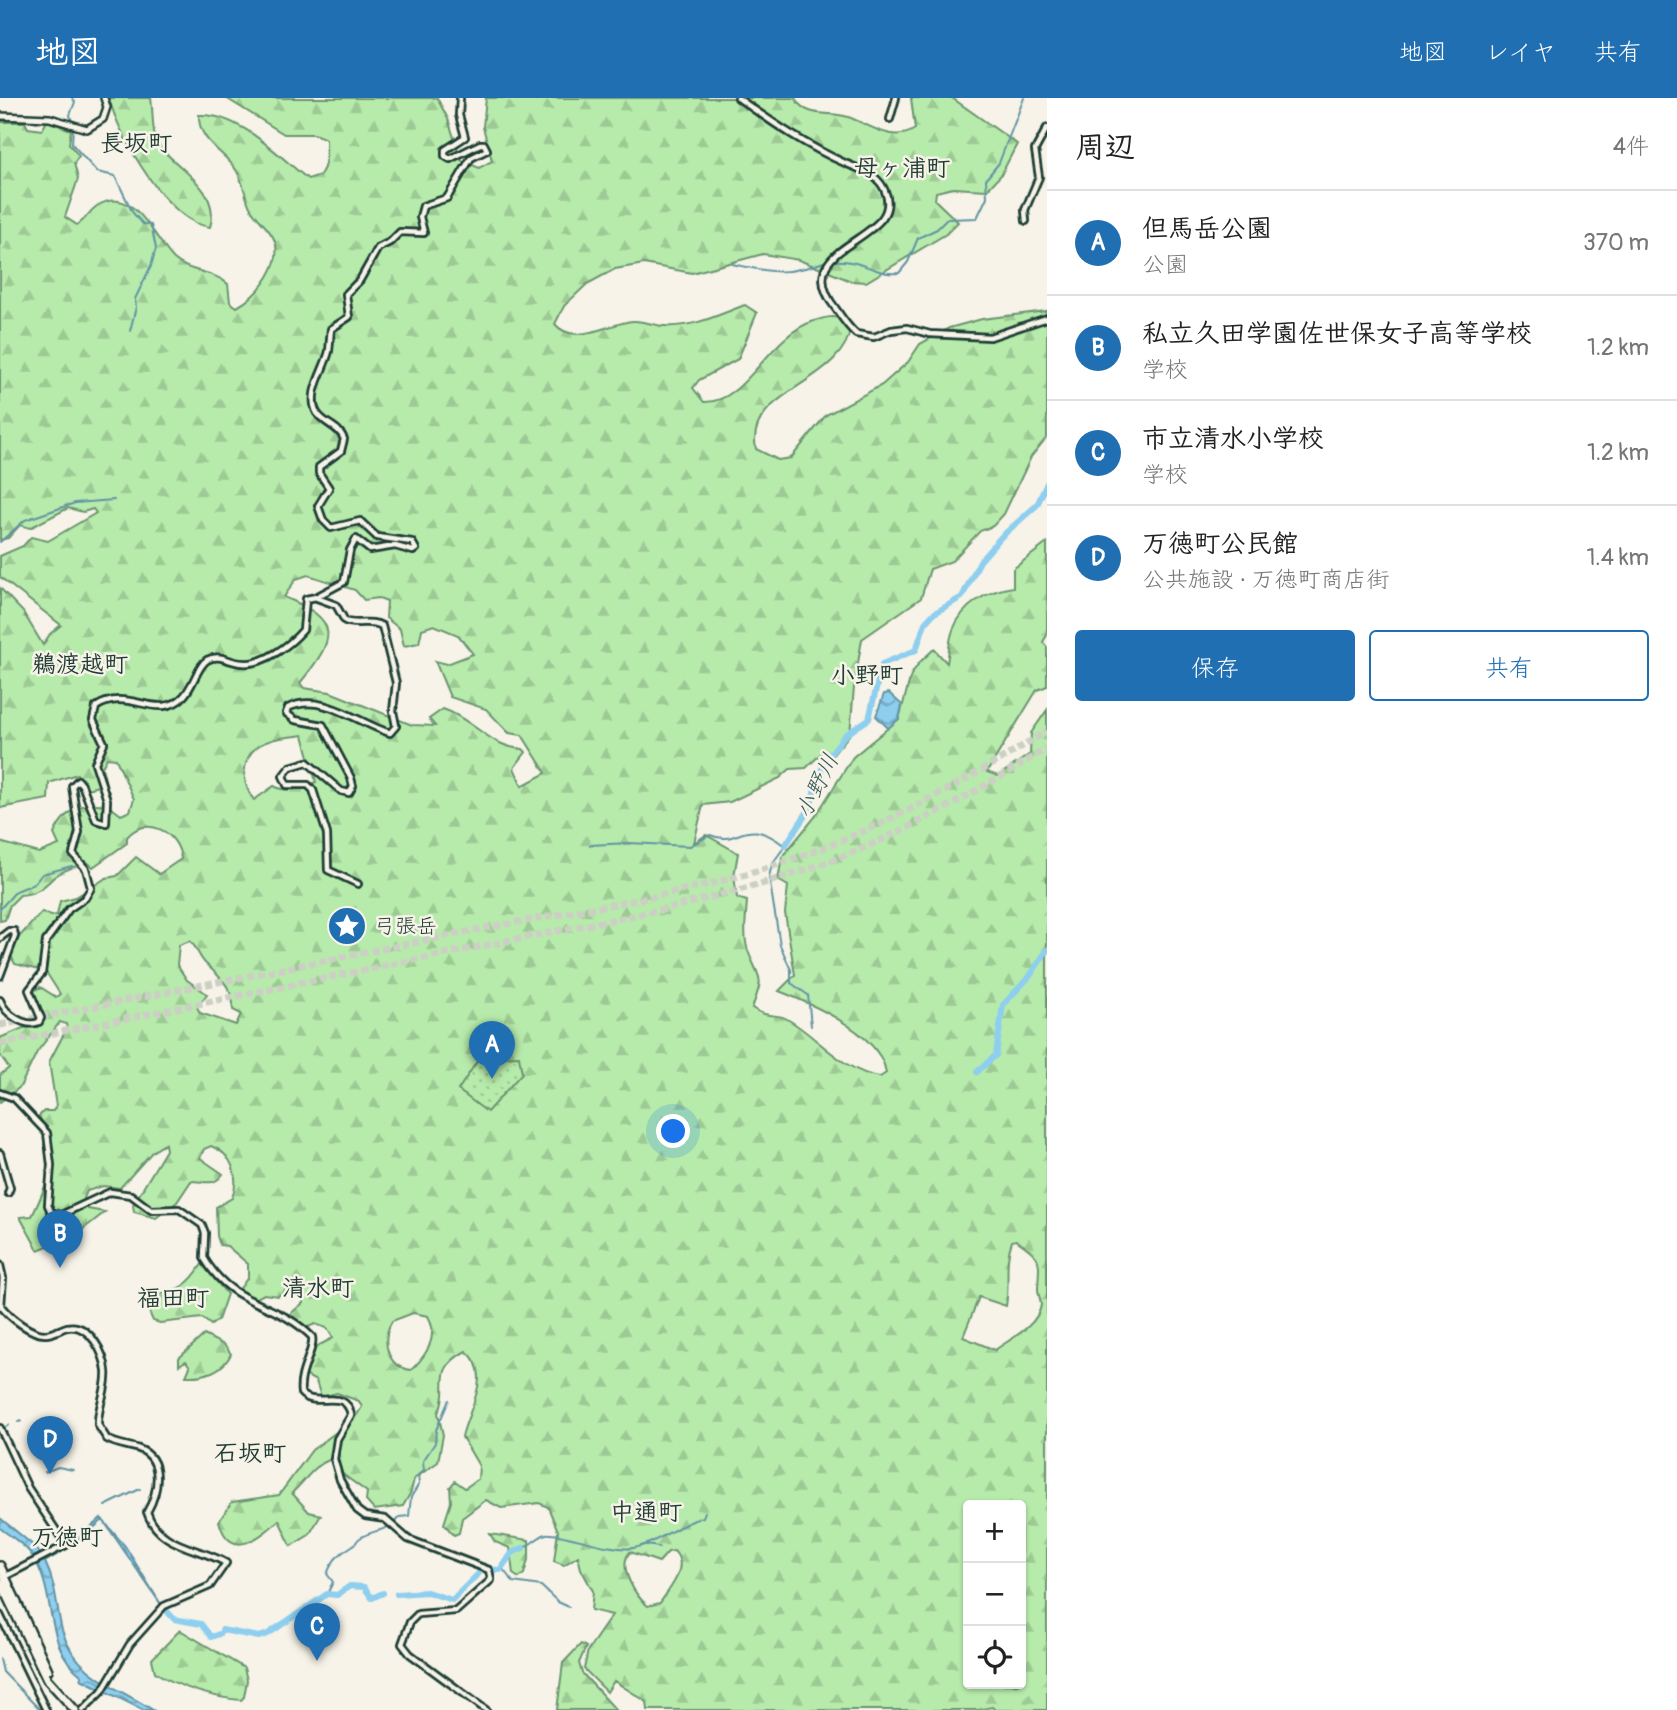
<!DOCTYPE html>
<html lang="ja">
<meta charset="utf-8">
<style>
body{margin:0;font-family:Pangolin,"Klee One",sans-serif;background:#f2f2f2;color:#222}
.controls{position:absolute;right:21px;bottom:21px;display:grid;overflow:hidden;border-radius:7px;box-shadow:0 2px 5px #0004}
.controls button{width:63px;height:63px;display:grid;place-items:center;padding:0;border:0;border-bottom:2px solid #e0e0e0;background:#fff;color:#222;font:35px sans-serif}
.you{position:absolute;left:674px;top:1034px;width:24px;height:24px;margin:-18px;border:5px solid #fff;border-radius:50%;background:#1a73e8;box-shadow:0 0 0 10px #1a73e833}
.badge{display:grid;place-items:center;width:46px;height:46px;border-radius:50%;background:#1f6fb2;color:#fff;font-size:23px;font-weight:700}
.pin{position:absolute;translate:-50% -58px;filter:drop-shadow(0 2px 4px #0008)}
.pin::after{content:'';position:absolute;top:37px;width:24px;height:21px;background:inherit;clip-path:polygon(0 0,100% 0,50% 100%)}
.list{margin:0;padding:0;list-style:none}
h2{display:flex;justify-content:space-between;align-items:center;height:91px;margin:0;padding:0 28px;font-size:30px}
h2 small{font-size:23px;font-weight:400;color:#767676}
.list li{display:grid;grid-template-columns:46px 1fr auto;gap:21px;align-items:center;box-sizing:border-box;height:105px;padding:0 28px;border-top:2px solid #e0e0e0}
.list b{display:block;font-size:26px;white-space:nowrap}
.list p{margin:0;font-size:23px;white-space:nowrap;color:#767676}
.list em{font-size:23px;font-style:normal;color:#767676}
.actions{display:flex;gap:14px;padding:21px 28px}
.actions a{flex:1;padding:16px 0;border:2px solid #1f6fb2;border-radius:7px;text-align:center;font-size:24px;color:#1f6fb2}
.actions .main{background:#1f6fb2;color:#fff}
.icon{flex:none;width:38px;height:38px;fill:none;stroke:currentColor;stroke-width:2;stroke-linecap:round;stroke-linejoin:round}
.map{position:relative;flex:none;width:1047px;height:1612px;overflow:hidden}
header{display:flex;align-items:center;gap:42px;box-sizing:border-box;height:98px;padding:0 35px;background:#1f6fb2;color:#fff}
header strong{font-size:33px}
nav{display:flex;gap:38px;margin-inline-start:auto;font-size:24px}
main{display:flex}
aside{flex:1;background:#fff}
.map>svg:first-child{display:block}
.forest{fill:url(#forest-firs);stroke:#6b9470;stroke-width:2;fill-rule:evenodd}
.park{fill:url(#park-dots);stroke:#6b9470;stroke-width:2}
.water{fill:url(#water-waves);stroke:#6294a4;stroke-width:2}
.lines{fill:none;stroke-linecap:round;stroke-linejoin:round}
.stream{stroke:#6294a4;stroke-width:2}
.river{stroke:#8eceef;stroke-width:6}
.highway-tunnel{stroke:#cccfc4;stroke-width:7;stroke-dasharray:7 3.5;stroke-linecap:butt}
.secondary-casing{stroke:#1f3d34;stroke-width:10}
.primary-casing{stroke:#1f3d34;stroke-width:10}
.highway-casing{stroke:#1f3d34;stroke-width:12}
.secondary{stroke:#f7f3e8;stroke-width:4.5}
.primary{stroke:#f7f3e8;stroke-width:5}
.highway{stroke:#f7f3e8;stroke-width:7}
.labels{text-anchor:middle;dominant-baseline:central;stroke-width:5;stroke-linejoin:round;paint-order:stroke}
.poi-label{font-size:21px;fill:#1f3d34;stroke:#f7f3e8;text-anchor:start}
.water-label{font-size:23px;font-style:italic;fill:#355a59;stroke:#f7f3e8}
.quarter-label{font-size:24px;font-weight:bold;fill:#1f3d34;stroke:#f7f3e8}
</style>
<header>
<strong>地図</strong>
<nav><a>地図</a><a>レイヤ</a><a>共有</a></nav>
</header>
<main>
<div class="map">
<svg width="1047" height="1612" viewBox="0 0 1047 1612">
<defs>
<pattern id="forest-firs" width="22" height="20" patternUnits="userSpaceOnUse" patternTransform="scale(1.75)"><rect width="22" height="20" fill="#b7ebab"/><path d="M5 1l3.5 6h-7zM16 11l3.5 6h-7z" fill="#9dca94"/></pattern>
<pattern id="park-dots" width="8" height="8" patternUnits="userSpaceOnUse" patternTransform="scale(1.75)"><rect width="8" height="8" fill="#b7ebab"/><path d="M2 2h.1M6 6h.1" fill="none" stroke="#9dca94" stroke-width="1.8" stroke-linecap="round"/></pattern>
<pattern id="water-waves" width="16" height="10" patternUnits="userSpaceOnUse" patternTransform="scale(1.75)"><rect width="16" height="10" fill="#8eceef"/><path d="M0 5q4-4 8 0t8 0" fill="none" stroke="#73a8c2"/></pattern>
</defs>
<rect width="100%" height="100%" fill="#f7f3e8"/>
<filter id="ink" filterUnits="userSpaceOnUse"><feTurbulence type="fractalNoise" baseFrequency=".0143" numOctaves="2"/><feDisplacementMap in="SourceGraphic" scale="14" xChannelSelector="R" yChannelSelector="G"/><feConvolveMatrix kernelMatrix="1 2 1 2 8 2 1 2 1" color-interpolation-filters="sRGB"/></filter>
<g filter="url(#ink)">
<g class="forest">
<path d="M109,0H151C153,12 152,27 155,39C164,66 223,86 210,129C167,124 119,39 109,0Z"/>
<path d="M226,0H437L448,21L461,62L479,70L492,63L483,29L486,0H795C806,21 829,13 848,19C869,26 893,46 915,31L911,0H952L1017,46L1001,77L987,92L953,90L936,94L935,102L958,124L946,136L866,184L851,183L799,162L763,156L692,175L644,166L615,171L587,186L564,208L555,226C574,249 609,225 633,223C643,222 655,228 665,228C693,230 720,216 745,207L757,215L738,261L699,282L693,290L704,304C746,306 767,238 814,223C825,219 835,217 846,222L851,228C844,286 744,292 756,351L778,362L791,360L826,317L882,287L908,264L920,246L949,230L982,221L1047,213V339L1031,359L1004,416L993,428L980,433L952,463L930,471L921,500L862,541L854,589L850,636L830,660L821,656L806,670L790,671L780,680L730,704L703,707L694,745L706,737L738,755L734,778L737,800L747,803C746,818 743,839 748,853C760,884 765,876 752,910C768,921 778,915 787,921C817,938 843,974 880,979L886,975C881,936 812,906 779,893L795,877L785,815L788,788L778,782L782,759L815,719L853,659L899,621L911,577L919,565L934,551L947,565C949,554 949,542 953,532C963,506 987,493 1013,489V471L1047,445V537L1043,544L1047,549V588L1037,592L987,674L998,678L1030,656L1031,635L1047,612V1612H995L992,1609L978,1612H648L647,1604L614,1583L607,1594L584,1571L588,1552L612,1517L591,1512L593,1493L581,1471L578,1458L564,1467L554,1463L558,1433L548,1409L539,1405L501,1410L486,1402L462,1420L459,1435L454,1437L444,1426L451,1404L450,1389L455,1383L465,1390L478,1381L479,1368L462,1339C467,1313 495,1276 466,1253C429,1273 452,1288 438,1315L443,1337L438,1364L414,1381L411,1394L403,1408L374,1412L366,1403L367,1394L337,1372L331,1361C313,1368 306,1382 292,1395L309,1414L321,1417L309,1437L291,1448L279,1422C261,1439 230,1465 219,1423L232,1404L279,1397L312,1352L354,1321L362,1309L359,1303L337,1295L321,1299L316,1283L303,1276L310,1252L333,1240L327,1230L315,1226L306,1230L289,1217L303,1205L305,1189L291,1188L278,1198L264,1196L253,1202L245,1200L239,1192L248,1179V1166L227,1148L220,1147L217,1138L216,1109L232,1100C240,1079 233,1056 211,1048L204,1051L200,1060L223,1076C214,1089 204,1083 191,1083L177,1104L156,1120L134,1114L133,1107L166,1052L165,1046L152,1054L120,1090L103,1088L87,1093L84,1100L88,1111L105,1114L77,1136L38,1152L20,1119L32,1118C49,1084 61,1052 39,1018L44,1013H53L56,1008L49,964L67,930L66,926L60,924L37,954L20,989L0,1004V977L9,970L0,957V940L23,930L37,929L41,911L34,893L40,889L56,899L60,896L46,874L15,866L11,858L19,839L42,814L51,818L57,817L60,803L76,799L106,780L117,778L136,759L159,776L181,761C179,735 147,716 127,739V745L93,769L86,763C77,769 62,772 54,779C43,790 36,796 20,797L10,807L5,822L0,823V744L39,755L59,747L54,736C66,708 96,695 121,717L130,713L134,701L116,661L107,660L102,669L106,686L87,691L77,676L49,685L48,701L0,710V490L23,514L43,547L50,536L61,527L0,479V458L23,448L31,439L48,443L96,415L93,411L83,414L68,410L30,430L20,427L8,440L0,442V24H25L28,30L42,32L47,23L71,32L69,46L79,58L74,65L78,81L65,119L77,127C86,122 89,113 97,108C134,84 155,143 174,161C189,175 212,172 228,186L230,204L237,209C259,197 286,163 273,139C267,128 256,120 250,109C244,97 243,79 234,69C221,52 198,42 199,17C240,15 278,58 308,81L320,77C328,65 326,56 326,41L314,36H284ZM308,477L355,492L364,502L379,500L387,503L386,520L400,531L404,548L419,545L422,531L434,527L458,537L473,556L447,566L435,563L450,599L486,611L509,635L522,637L546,675L522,688L514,670L526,654L523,651C489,649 473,621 443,611L429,621L435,628L412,627L330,594L304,590L300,585C337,540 341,522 284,499L296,481ZM303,637L316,684C300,690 290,696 274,688L254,702C238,682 242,651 269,643C279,639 292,639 303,637ZM190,843C197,849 199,860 206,866C219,878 235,891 233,912L241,916L236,927L200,915L197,909L207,896L187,882L177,867L179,847ZM1016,1142C1044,1161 1039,1161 1038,1191C1038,1196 1041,1202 1041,1207C1038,1228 1010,1241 995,1252L963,1239L979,1199L1006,1208C1010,1186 1004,1165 1012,1143ZM413,1215L428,1218C439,1239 426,1258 411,1272C386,1269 381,1242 392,1223ZM968,1407H1021V1586H968ZM674,1453C690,1469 669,1491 660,1505L648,1508C635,1498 617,1468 630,1454L659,1464L668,1454Z"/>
<path d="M202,1166L227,1196L218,1222L211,1227L202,1220L160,1225L153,1223L145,1205L153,1196C178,1195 190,1186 202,1166Z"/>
<path d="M204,1237L224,1247L231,1256C223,1273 205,1279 186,1278L190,1269L186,1263L179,1267V1260Z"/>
<path d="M490,1436L529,1442V1458L524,1476L519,1480L513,1476L510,1450L495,1444Z"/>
<path d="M180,1532L244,1570L247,1582L244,1599L241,1602C214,1600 178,1589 155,1574L152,1561Z"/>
<path d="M581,1546L586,1549L579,1565L582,1575L616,1612H557L563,1565Z"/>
</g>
<path class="park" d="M484,953L500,959L519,958L522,975L487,1014L458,992Z"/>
<g class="water">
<path d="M889,595L902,607L899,621L888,630L876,618L884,596Z"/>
<path d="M0,1420L34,1448L44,1461L73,1445L101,1420L125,1448L162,1508L103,1422L73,1447L45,1464C57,1489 56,1508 62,1532C75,1577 117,1589 153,1612H143L81,1581L82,1578C42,1547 58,1497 33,1459C26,1447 11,1439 0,1430Z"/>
</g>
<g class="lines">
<g class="stream">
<path d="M72,0L75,4L70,17L72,24"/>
<path d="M73,29L72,46L97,74L115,78L133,115L143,126L151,127L156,150L151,168L135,201L136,209L130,233"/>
<path d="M834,163C862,161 877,178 899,175L908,164L918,140L937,131L947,121L977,120L987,99L986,81L999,65L1024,0"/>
<path d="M732,166C773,175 790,178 829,162"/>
<path d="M0,444L25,422L75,405L114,402"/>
<path d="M590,747L629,745L690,748L710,737C741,750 742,715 785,748L772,766L769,779L780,847L791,872V885L808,897L811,928"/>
<path d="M0,811L16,793L34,786L42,776L72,768"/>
<path d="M18,1324L22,1323"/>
<path d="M4,1330L9,1327"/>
<path d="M45,1374L58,1369L73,1372"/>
<path d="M105,1408L140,1391"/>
<path d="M646,1447L659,1449"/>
<path d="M523,1450C531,1447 539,1438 546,1436C558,1433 611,1454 633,1450C657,1446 678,1426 703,1419L705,1414"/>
<path d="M502,1470L513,1484L541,1488L558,1504L569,1509"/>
<path d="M327,1496L333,1484L327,1476C333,1461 338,1457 352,1448C359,1444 354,1444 360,1440C373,1431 389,1434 399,1419L409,1418L411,1399L419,1386L418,1377L424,1372L423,1363L435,1345L436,1332L449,1302"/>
<path d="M0,1561L3,1574L40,1612"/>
</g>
<g class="river">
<path d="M785,748L810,710L818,679L827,660L845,637L869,621L882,566L916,552L925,525L933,516L962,499L980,463L1001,439L1037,407L1047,385"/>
<path d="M977,974L996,957L1003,907L1030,878L1047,852"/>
<path d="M397,1496L427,1494L452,1502L483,1471L500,1472L512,1455L523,1450"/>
<path d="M165,1511L174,1521L201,1526L211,1539L219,1536"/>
<path d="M222,1532L259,1539L268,1536L327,1496L337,1497L350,1488L364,1489L372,1500L383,1495"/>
</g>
<g class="highway-tunnel">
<path d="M0,927C164,895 328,862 491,829C595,809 703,794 802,758C889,726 968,682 1047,633"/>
<path d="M0,946L666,811C716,798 766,786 814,769C897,740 973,696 1047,650"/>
</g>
<defs>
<g id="secondary">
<path d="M738,0C773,25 808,49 847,66C860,71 876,76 883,89C913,144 783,143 836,211C842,220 848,229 856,236L874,239L891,232L907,230L930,236L990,239L1047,220"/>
<path d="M890,21L896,0"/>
<path d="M1026,123L1025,112L1039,79L1035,52L1047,30"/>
<path d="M317,500L336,507L345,523C357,528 371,521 382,528L396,585L393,613L396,628L390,635C359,626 322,593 288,610L286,615L295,622L323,627L351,680L353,688L349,695L341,693L307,664L290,669L283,678L287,687H308L313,692L327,736L328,772L358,786"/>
<path d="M0,840L9,833H14L15,838L0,878"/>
<path d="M0,902C5,916 25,930 39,924L41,920L29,892L42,875L46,843L69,811L85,800L91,790L86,771L73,756L79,734L72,688L78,682L82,687L96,722L106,725L107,702L95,665L104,645L93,622L96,609C120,593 143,610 164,608C193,605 193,571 207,562C220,555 230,565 243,565C264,567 290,547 303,532L306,501L316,499L344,484L350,452L356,441L370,452L395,448L413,453L416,451L412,444L377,439L360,423L331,430L323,422L318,408L329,390L319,375V369L341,353L344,341C339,328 325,327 317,315C306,296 325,271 329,253C330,245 330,238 331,231L349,219L346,196L360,182L378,150L390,144L400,134L424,135L420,119L423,108L447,100L471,60L487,52L484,46H480L450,61L445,58V52L465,39L459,17L460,0"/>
<path d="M0,995L14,1000L47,1035L51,1067L48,1107L51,1114L61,1117L110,1094L131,1097L151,1112L179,1111L202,1127L205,1135L204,1160C234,1211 276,1202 312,1239C315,1252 298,1274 301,1295C315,1312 346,1288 351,1317L337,1341L334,1361L340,1382L357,1412L365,1418L385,1421L408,1441L489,1472L491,1482L456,1513L418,1516L410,1524L402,1546L410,1556L486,1612"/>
<path d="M0,1055L10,1090L8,1095"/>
<path d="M0,1167L3,1180L1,1208C9,1219 32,1237 46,1236C53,1236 60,1231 67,1229C89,1224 105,1256 106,1273C108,1291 97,1309 98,1327L107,1341C117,1347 128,1347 139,1351C165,1361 158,1395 147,1414C159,1450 199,1449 226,1465L210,1488L164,1508L130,1546L102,1593L83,1612"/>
<path d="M0,1330L28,1390L66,1447L4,1479"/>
<path d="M0,1517L46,1612"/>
</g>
<path id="primary" d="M0,18L50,20L87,31L103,21L107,9L104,0"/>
<g id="highway">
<path d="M0,1468L48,1572"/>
<path d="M0,1484L47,1581L75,1612"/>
</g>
</defs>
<use href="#secondary" class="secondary-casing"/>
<use href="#primary" class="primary-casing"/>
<use href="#highway" class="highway-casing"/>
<use href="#secondary" class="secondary"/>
<use href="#primary" class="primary"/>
<use href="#highway" class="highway"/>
</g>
</g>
<defs>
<symbol id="sight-disc" viewBox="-11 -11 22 22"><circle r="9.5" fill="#1f6fb2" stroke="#f7f3e8"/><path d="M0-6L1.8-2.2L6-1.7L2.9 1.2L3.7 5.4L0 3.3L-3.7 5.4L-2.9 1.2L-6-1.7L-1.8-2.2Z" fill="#fff"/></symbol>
</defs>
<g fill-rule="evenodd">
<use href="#sight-disc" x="325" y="806" width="44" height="44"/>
</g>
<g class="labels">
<g class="poi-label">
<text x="374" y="828">弓張岳</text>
</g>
<g class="water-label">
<text transform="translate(817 688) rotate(-64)">小野川</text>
</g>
<g class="quarter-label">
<text x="136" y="45">長坂町</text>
<text x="902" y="70">母ヶ浦町</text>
<text x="80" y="566">鵜渡越町</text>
<text x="867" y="577">小野町</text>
<text x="318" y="1190">清水町</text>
<text x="173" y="1200">福田町</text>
<text x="250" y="1355">石坂町</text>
<text x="646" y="1414">中通町</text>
<text x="67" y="1439">万徳町</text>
</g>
</g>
</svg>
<div class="controls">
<button>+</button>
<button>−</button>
<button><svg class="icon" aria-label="locate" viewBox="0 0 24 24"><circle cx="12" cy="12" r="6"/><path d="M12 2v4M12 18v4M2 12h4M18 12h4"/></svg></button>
</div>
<div class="you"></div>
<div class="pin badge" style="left:492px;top:981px">A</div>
<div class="pin badge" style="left:60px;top:1170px">B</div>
<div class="pin badge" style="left:317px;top:1563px">C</div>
<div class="pin badge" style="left:50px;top:1376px">D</div>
</div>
<aside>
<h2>周辺<small>4件</small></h2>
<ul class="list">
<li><span class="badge">A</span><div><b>但馬岳公園</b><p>公園</p></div><em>370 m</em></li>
<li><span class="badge">B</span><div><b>私立久田学園佐世保女子高等学校</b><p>学校</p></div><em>1.2 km</em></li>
<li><span class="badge">C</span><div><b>市立清水小学校</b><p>学校</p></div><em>1.2 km</em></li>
<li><span class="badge">D</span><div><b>万徳町公民館</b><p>公共施設 · 万徳町商店街</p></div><em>1.4 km</em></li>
</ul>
<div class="actions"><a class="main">保存</a><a>共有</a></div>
</aside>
</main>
